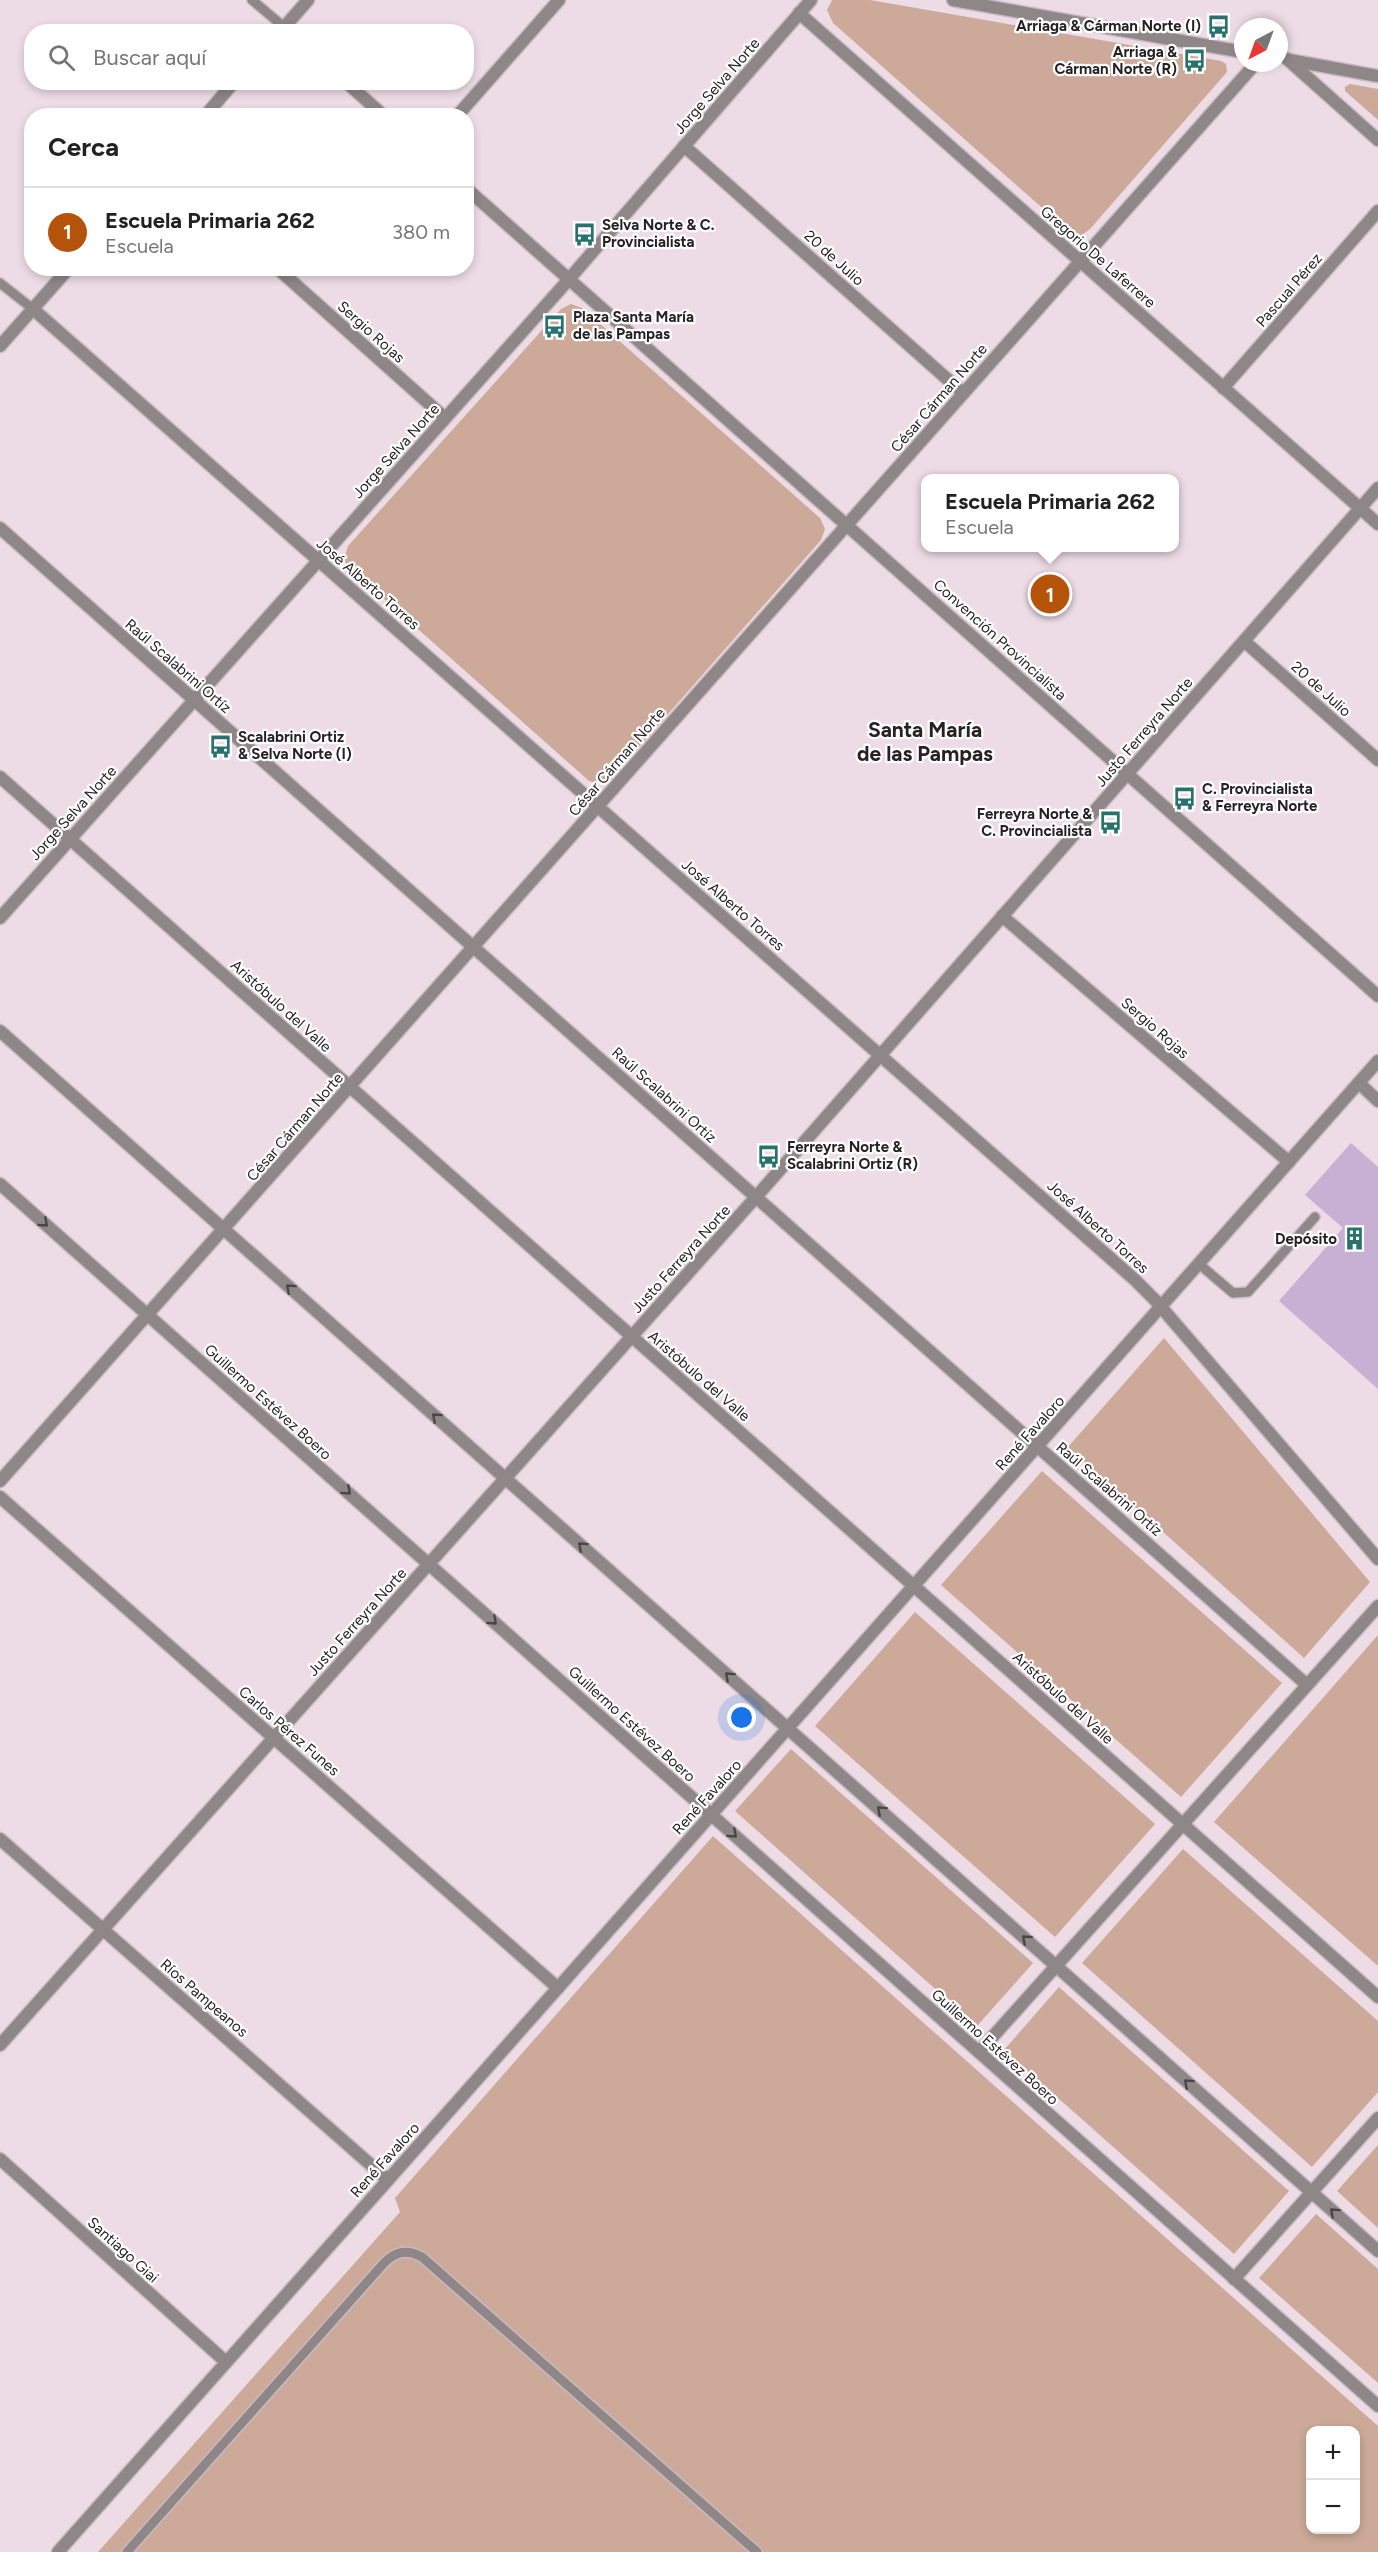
<!DOCTYPE html>
<html lang="es">
<meta charset="utf-8">
<style>
body{margin:0;font-family:Figtree,sans-serif;background:#f2f2f2;color:#222}
.controls{position:absolute;right:18px;bottom:18px;display:grid;overflow:hidden;border-radius:12px;box-shadow:0 3px 9px #0003}
.controls button{width:54px;height:54px;display:grid;place-items:center;padding:0;border:0;border-bottom:2px solid #e0e0e0;background:#fff;color:#222;font:30px sans-serif}
.compass{position:absolute;left:1234px;top:18px;width:54px;height:54px;border-radius:50%;background:#fff;box-shadow:0 3px 9px #0003;rotate:221deg}
.you{position:absolute;left:742px;top:1718px;width:21px;height:21px;margin:-15px;border:4px solid #fff;border-radius:50%;background:#1a73e8;box-shadow:0 0 0 9px #1a73e833}
.badge{display:grid;place-items:center;width:39px;height:39px;border-radius:50%;background:#b45309;color:#fff;font-size:20px;font-weight:700}
.pin{position:absolute;translate:-50% -50%;border:3px solid #fff;box-shadow:0 2px 6px #0006}
.popup{position:absolute;left:921px;top:474px;width:258px;height:78px;box-sizing:border-box;display:grid;place-content:center;border-radius:12px;background:#fff;filter:drop-shadow(0 2px 4px #0005);font-size:20px;white-space:nowrap;color:#767676}
.popup b{font-size:22px;color:#222}
.popup::after{content:'';position:absolute;left:50%;top:100%;margin-left:-12px;border:12px solid transparent;border-top-color:#fff}
.list{margin:0;padding:0;list-style:none}
h2{display:flex;justify-content:space-between;align-items:center;height:78px;margin:0;padding:0 24px;font-size:26px}
h2 small{font-size:20px;font-weight:400;color:#767676}
.list li{display:grid;grid-template-columns:39px 1fr auto;gap:18px;align-items:center;box-sizing:border-box;height:90px;padding:0 24px;border-top:2px solid #e0e0e0}
.list b{display:block;font-size:22px;white-space:nowrap}
.list p{margin:0;font-size:20px;white-space:nowrap;color:#767676}
.list em{font-size:20px;font-style:normal;color:#767676}
.icon{flex:none;width:33px;height:33px;fill:none;stroke:currentColor;stroke-width:2;stroke-linecap:round;stroke-linejoin:round}
.map{position:relative;flex:none;width:1378px;height:2552px;overflow:hidden}
.search{position:absolute;background:#fff;box-shadow:0 3px 9px #0003;left:24px;top:24px;width:450px;height:66px;display:flex;align-items:center;gap:15px;box-sizing:border-box;padding:0 21px;border-radius:24px;color:#767676;font-size:22px}
.panel{position:absolute;background:#fff;box-shadow:0 3px 9px #0003;left:24px;top:108px;width:450px;height:168px;border-radius:24px}
.map>svg:first-child{display:block}
.green{fill:#cca998;fill-rule:evenodd}
.building{fill:#c7b0d4}
.lines{fill:none;stroke-linecap:round;stroke-linejoin:round}
.service-casing{stroke:#c9bac2;stroke-width:12}
.minor-casing{stroke:#c9bac2;stroke-width:15}
.tertiary-casing{stroke:#c9bac2;stroke-width:15}
.service{stroke:#8f8787;stroke-width:9}
.minor{stroke:#8f8787;stroke-width:12}
.tertiary{stroke:#8f8787;stroke-width:12}
.oneway{stroke:#4b4547}
.labels{text-anchor:middle;dominant-baseline:central;stroke-width:4.5;stroke-linejoin:round;paint-order:stroke}
.poi-label{font-size:15px;font-weight:bold;fill:#272124;stroke:#fff;text-anchor:start}
.street-label{font-size:15px;fill:#272124;stroke:#fff}
.district-label{font-size:21px;font-weight:bold;fill:#272124;stroke:#fff}
</style>
<div class="map">
<svg width="1378" height="2552" viewBox="0 0 1378 2552">
<rect width="100%" height="100%" fill="#eddce5"/>
<g class="green">
<path d="M832,0H870L1221,61L1226,64L1227,72L1090,229L1082,235H1073L833,23L827,10Z"/>
<path d="M1350,84L1378,89V120L1345,91V87Z"/>
<path d="M571,304L582,308L820,518L825,529L821,540L611,779L601,784L589,781L348,567L344,559L348,546L561,309Z"/>
<path d="M1164,1338L1370,1582L1304,1658L1068,1447Z"/>
<path d="M1042,1471L1282,1683L1181,1797L941,1585Z"/>
<path d="M915,1612L1155,1824L1055,1937L815,1726Z"/>
<path d="M1378,1635V1966L1214,1822Z"/>
<path d="M791,1749L1033,1963L977,2026L735,1811Z"/>
<path d="M713,1836L1378,2426V2552H98L400,2212L395,2198ZM1310,2430H1356V2530H1310Z"/>
<path d="M1183,1849L1378,2021V2092L1312,2167L1082,1963Z"/>
<path d="M1059,1987L1289,2191L1234,2254L1004,2050Z"/>
<path d="M1378,2145V2228L1337,2191Z"/>
<path d="M1316,2214L1378,2269V2383L1259,2278Z"/>
</g>
<path class="building" d="M1351,1143L1378,1167V1389L1279,1301L1343,1228L1305,1195Z"/>
<g class="lines">
<defs>
<g id="service">
<path d="M252,0L284,27"/>
<path d="M0,283L33,309"/>
<path d="M1199,1264L1233,1293L1248,1292L1315,1217"/>
<path d="M127,2552L384,2263C396,2251 407,2249 422,2257L757,2552"/>
</g>
<g id="minor">
<path d="M953,0L1243,52"/>
<path d="M799,13L1378,524"/>
<path d="M1287,59L1378,140"/>
<path d="M1289,60L1378,76"/>
<path d="M457,116L559,0"/>
<path d="M684,146L963,393"/>
<path d="M277,268L445,418"/>
<path d="M33,309L1134,1279L1155,1300L1378,1559"/>
<path d="M1223,388L1378,211"/>
<path d="M0,528L1307,1685"/>
<path d="M1244,641L1378,760"/>
<path d="M0,777L1378,1997"/>
<path d="M1002,916L1289,1162"/>
<path d="M0,918L563,286L811,0"/>
<path d="M0,1031L1378,2251"/>
<path d="M0,1184L1378,2406"/>
<path d="M0,1481L1256,63"/>
<path d="M0,1497L558,1988"/>
<path d="M0,2045L756,1197L1378,488"/>
<path d="M979,2052L1378,1606"/>
<path d="M0,2159L226,2362"/>
<path d="M1234,2279L1378,2118"/>
<path d="M58,2552L388,2180"/>
</g>
<g id="tertiary">
<path d="M280,32L308,0"/>
<path d="M346,82L384,116"/>
<path d="M205,116L234,82"/>
<path d="M466,188L1378,996"/>
<path d="M0,346L69,268"/>
<path d="M1359,1083L1378,1101"/>
<path d="M0,1839L388,2180L1378,1061"/>
</g>
</defs>
<use href="#service" class="service-casing"/>
<use href="#minor" class="minor-casing"/>
<use href="#tertiary" class="tertiary-casing"/>
<use href="#service" class="service"/>
<use href="#minor" class="minor"/>
<use href="#tertiary" class="tertiary"/>
</g>
<defs><path id="oneway-chevron" d="M-2-3.5L2.5 0L-2 3.5" fill="none" stroke-width="1.6" stroke-linecap="round" stroke-linejoin="round" transform="scale(1.5)"/></defs>
<g class="oneway">
<use href="#oneway-chevron" transform="translate(44 1223) rotate(42)"/>
<use href="#oneway-chevron" transform="translate(290 1288) rotate(-138)"/>
<use href="#oneway-chevron" transform="translate(436 1417) rotate(-138)"/>
<use href="#oneway-chevron" transform="translate(347 1491) rotate(42)"/>
<use href="#oneway-chevron" transform="translate(582 1546) rotate(-138)"/>
<use href="#oneway-chevron" transform="translate(493 1621) rotate(42)"/>
<use href="#oneway-chevron" transform="translate(729 1676) rotate(-138)"/>
<use href="#oneway-chevron" transform="translate(881 1810) rotate(-138)"/>
<use href="#oneway-chevron" transform="translate(733 1834) rotate(42)"/>
<use href="#oneway-chevron" transform="translate(1026 1939) rotate(-138)"/>
<use href="#oneway-chevron" transform="translate(1188 2083) rotate(-138)"/>
<use href="#oneway-chevron" transform="translate(1334 2212) rotate(-138)"/>
</g>
<defs>
<symbol id="bus-bare" viewBox="-9 -9 18 18"><path d="M-5-6H5V4H4V6H2V4H-2V6H-4V4H-5ZM-3.5-4V0h7V-4ZM-3.5 1.2v1.5H-2V1.2ZM2 1.2v1.5H3.5V1.2Z" fill="#28716c" stroke="#fff" stroke-width="2.5" paint-order="stroke"/></symbol>
<symbol id="building-bare" viewBox="-9 -9 18 18"><path d="M-4-6H4V6H1V3H-1V6H-4ZM-2.5-4.3h1.7v1.8h-1.7ZM.8-4.3h1.7v1.8H.8ZM-2.5-1h1.7V.8h-1.7ZM.8-1h1.7V.8H.8Z" fill="#28716c" stroke="#fff" stroke-width="2.5" paint-order="stroke"/></symbol>
</defs>
<g fill-rule="evenodd">
<use href="#bus-bare" x="1202" y="10" width="33" height="33"/>
<use href="#bus-bare" x="1178" y="44" width="33" height="33"/>
<use href="#bus-bare" x="568" y="218" width="33" height="33"/>
<use href="#bus-bare" x="538" y="310" width="33" height="33"/>
<use href="#bus-bare" x="204" y="730" width="33" height="33"/>
<use href="#bus-bare" x="1168" y="782" width="33" height="33"/>
<use href="#bus-bare" x="1094" y="806" width="33" height="33"/>
<use href="#bus-bare" x="752" y="1140" width="33" height="33"/>
<use href="#building-bare" x="1338" y="1222" width="33" height="33"/>
</g>
<g class="labels">
<g class="poi-label">
<text x="1201" y="26" text-anchor="end">Arriaga &amp; Cárman Norte (I)</text>
<text x="1177" y="52" text-anchor="end">Arriaga &amp;<tspan x="1177" dy="17">Cárman Norte (R)</tspan></text>
<text x="602" y="225">Selva Norte &amp; C.<tspan x="602" dy="17">Provincialista</tspan></text>
<text x="573" y="317">Plaza Santa María<tspan x="573" dy="17">de las Pampas</tspan></text>
<text x="238" y="737">Scalabrini Ortiz<tspan x="238" dy="17">&amp; Selva Norte (I)</tspan></text>
<text x="1202" y="789">C. Provincialista<tspan x="1202" dy="17">&amp; Ferreyra Norte</tspan></text>
<text x="1092" y="814" text-anchor="end">Ferreyra Norte &amp;<tspan x="1092" dy="17">C. Provincialista</tspan></text>
<text x="787" y="1147">Ferreyra Norte &amp;<tspan x="787" dy="17">Scalabrini Ortiz (R)</tspan></text>
<text x="1337" y="1239" text-anchor="end">Depósito</text>
</g>
<g class="street-label">
<text transform="translate(717 86) rotate(-49)">Jorge Selva Norte</text>
<text transform="translate(1098 257) rotate(41)">Gregorio De Laferrere</text>
<text transform="translate(834 258) rotate(42)">20 de Julio</text>
<text transform="translate(1289 290) rotate(-49)">Pascual Pérez</text>
<text transform="translate(371 332) rotate(42)">Sergio Rojas</text>
<text transform="translate(939 398) rotate(-49)">César Cárman Norte</text>
<text transform="translate(396 451) rotate(-48)">Jorge Selva Norte</text>
<text transform="translate(368 584) rotate(41)">José Alberto Torres</text>
<text transform="translate(1000 640) rotate(42)">Convención Provincialista</text>
<text transform="translate(178 666) rotate(41)">Raúl Scalabrini Ortíz</text>
<text transform="translate(1321 689) rotate(42)">20 de Julio</text>
<text transform="translate(1144 732) rotate(-49)">Justo Ferreyra Norte</text>
<text transform="translate(617 762) rotate(-49)">César Cárman Norte</text>
<text transform="translate(73 813) rotate(-48)">Jorge Selva Norte</text>
<text transform="translate(733 905) rotate(41)">José Alberto Torres</text>
<text transform="translate(281 1006) rotate(42)">Aristóbulo del Valle</text>
<text transform="translate(1155 1028) rotate(41)">Sergio Rojas</text>
<text transform="translate(664 1095) rotate(42)">Raúl Scalabrini Ortíz</text>
<text transform="translate(295 1127) rotate(-49)">César Cárman Norte</text>
<text transform="translate(1098 1227) rotate(42)">José Alberto Torres</text>
<text transform="translate(681 1259) rotate(-48)">Justo Ferreyra Norte</text>
<text transform="translate(699 1376) rotate(41)">Aristóbulo del Valle</text>
<text transform="translate(268 1402) rotate(42)">Guillermo Estévez Boero</text>
<text transform="translate(1030 1433) rotate(-48)">René Favaloro</text>
<text transform="translate(1109 1489) rotate(41)">Raúl Scalabrini Ortíz</text>
<text transform="translate(357 1622) rotate(-48)">Justo Ferreyra Norte</text>
<text transform="translate(1063 1698) rotate(42)">Aristóbulo del Valle</text>
<text transform="translate(632 1724) rotate(42)">Guillermo Estévez Boero</text>
<text transform="translate(289 1731) rotate(41)">Carlos Pérez Funes</text>
<text transform="translate(707 1797) rotate(-48)">René Favaloro</text>
<text transform="translate(204 1998) rotate(41)">Ríos Pampeanos</text>
<text transform="translate(995 2047) rotate(42)">Guillermo Estévez Boero</text>
<text transform="translate(385 2160) rotate(-48)">René Favaloro</text>
<text transform="translate(123 2250) rotate(42)">Santiago Giai</text>
</g>
<g class="district-label">
<text x="925" y="729">Santa María<tspan x="925" dy="24">de las Pampas</tspan></text>
</g>
</g>
</svg>
<div class="controls">
<button>+</button>
<button>−</button>
</div>
<svg class="compass" viewBox="-18 -18 36 36"><path d="M0-13l5 13h-10z" fill="#e53935"/><path d="M0 13l5-13h-10z" fill="#767676"/></svg>
<div class="you"></div>
<div class="pin badge" style="left:1050px;top:594px">1</div>
<div class="popup"><b>Escuela Primaria 262</b>Escuela</div>
<div class="search"><svg class="icon" aria-label="search" viewBox="0 0 24 24"><circle cx="10" cy="10" r="6"/><path d="M15 15l6 6"/></svg>Buscar aquí</div>
<section class="panel">
<h2>Cerca<small></small></h2>
<ul class="list">
<li><span class="badge">1</span><div><b>Escuela Primaria 262</b><p>Escuela</p></div><em>380 m</em></li>
</ul>
</section>
</div>
